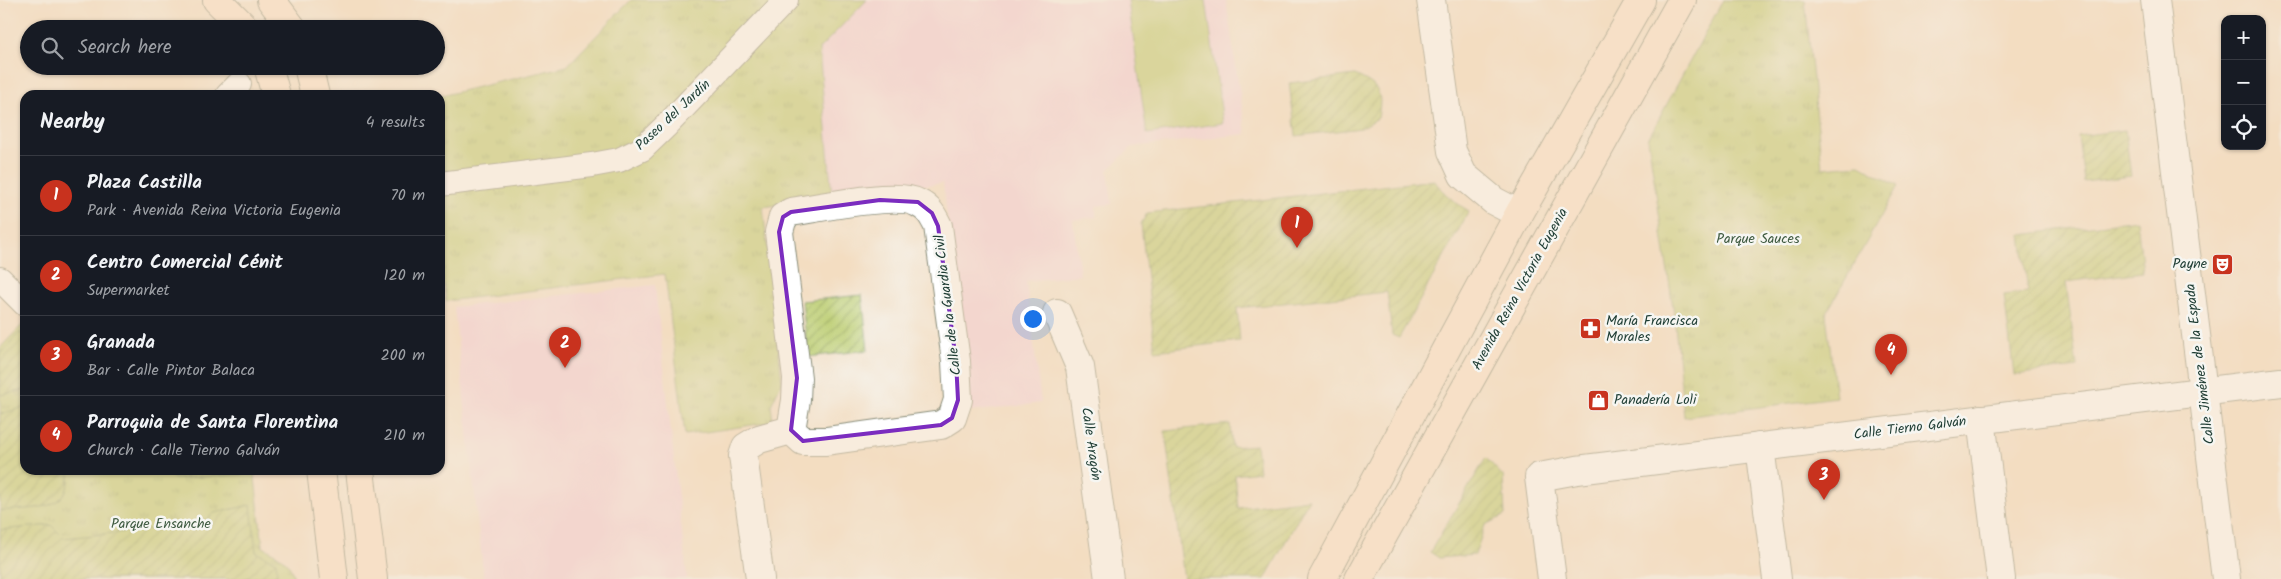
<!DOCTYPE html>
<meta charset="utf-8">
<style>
body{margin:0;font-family:Kalam,sans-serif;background:#20242c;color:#f1f3f6}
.controls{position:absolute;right:15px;top:15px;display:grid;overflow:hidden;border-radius:10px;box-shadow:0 1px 4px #0004}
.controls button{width:45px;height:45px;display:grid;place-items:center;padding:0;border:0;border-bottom:1px solid #363941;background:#171b24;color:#f1f3f6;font:25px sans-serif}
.you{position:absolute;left:1032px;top:318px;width:18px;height:18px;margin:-12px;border:4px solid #fff;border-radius:50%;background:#1a73e8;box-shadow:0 0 0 8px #1a73e833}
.badge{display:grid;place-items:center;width:32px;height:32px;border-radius:50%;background:#c8321e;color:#fff;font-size:16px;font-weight:700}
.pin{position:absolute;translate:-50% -41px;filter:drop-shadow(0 1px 2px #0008)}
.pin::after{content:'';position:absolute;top:26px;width:18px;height:15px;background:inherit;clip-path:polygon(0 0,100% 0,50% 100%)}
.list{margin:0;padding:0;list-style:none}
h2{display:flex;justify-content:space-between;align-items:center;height:65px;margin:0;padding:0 20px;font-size:21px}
h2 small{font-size:16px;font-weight:400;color:#9ea1a6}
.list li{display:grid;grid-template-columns:32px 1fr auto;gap:15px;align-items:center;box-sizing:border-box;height:80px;padding:0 20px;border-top:1px solid #363941}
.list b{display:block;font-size:19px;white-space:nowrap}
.list p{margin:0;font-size:16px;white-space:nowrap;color:#9ea1a6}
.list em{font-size:16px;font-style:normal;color:#9ea1a6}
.icon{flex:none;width:28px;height:28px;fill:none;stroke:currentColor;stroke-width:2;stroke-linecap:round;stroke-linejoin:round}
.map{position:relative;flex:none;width:2281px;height:579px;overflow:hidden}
.search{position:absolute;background:#171b24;box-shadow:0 1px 4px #0004;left:20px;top:20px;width:425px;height:55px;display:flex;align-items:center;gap:12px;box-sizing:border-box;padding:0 18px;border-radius:28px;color:#9ea1a6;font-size:19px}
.panel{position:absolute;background:#171b24;box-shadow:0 1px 4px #0004;left:20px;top:90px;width:425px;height:385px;border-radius:15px}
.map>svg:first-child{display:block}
.built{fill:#f4cfde}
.grass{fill:url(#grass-tufts);stroke:#6e8552}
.garden{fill:url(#garden-furrows);stroke:#6e8552}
.pitch{fill:#bccd6f;stroke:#6e8552}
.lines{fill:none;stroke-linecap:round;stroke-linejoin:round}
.pedestrian-casing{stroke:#898d7a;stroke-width:26}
.minor-casing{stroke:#898d7a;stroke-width:30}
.secondary-casing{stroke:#898d7a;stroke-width:30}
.pedestrian{stroke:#fff;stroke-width:24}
.minor{stroke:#fff;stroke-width:28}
.secondary{stroke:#fce5cf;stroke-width:28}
.marked{fill:none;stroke:#7b2cbf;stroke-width:4;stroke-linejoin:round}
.labels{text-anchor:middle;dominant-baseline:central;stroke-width:5;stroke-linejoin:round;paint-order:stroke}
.street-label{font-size:14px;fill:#1f3d34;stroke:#f6f6f2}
.park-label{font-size:14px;fill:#3e5a40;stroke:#f6f6f2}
.poi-label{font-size:14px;fill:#1f3d34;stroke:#f6f6f2;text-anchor:start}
</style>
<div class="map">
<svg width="2281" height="579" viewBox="0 0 2281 579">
<defs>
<pattern id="grass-tufts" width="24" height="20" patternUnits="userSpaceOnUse" patternTransform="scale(1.25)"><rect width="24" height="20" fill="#bccd6f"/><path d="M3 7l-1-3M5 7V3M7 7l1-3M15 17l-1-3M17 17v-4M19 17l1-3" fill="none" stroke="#98a85c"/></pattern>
<pattern id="garden-furrows" width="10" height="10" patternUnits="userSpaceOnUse" patternTransform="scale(1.25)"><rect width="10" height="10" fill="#bccd6f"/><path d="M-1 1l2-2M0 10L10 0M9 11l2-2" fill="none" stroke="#98a85c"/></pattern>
</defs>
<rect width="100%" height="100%" fill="#f6f6f2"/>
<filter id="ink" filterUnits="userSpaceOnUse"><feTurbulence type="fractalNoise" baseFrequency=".02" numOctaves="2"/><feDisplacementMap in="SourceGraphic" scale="10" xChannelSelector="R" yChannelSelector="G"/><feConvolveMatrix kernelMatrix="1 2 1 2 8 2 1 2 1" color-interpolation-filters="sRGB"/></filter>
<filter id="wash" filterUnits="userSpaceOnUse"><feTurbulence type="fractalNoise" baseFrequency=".0096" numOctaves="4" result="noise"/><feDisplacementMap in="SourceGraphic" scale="20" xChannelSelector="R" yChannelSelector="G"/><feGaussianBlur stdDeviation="1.12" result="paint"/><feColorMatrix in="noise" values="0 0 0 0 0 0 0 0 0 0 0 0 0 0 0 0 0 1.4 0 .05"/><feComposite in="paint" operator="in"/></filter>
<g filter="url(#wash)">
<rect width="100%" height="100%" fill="#f3ddc1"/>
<g class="built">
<path d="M867,0H1226L1246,134L1132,147L1108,170L1112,204L1096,206V217L1073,220L1080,275L1026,281L1041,403L971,412L943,183L832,197L819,49Z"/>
<path d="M655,285L687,579H484L454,307Z"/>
</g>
<g class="grass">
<path d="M631,0H867L819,49L832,197L763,207L782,382L771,405L773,422L685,435L665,274L446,301L440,261V96L567,66Z"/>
<path d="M1723,0H1805L1822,168L1860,165L1898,186L1826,314L1836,397L1684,417L1674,314L1648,139Z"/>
<path d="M25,322V470H254L263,547C278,555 291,561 294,579H0V348Z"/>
</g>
<g class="garden">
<path d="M1355,75C1379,86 1383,91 1378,118L1361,128L1296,136L1289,83Z"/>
<path d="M2125,130L2131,176L2084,182L2078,136Z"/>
<path d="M1434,180C1444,194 1454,202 1469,211L1399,338L1392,335L1387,292L1237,308L1240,341L1155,351L1141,224L1147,213Z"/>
<path d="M2137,220L2143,272L2066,282L2077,367L2014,375L2004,295L2028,292L2021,235Z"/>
<path d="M862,295L868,350L808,357L802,301Z"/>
<path d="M19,333L25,334V390L0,395V354Z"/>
<path d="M25,407V470H69C72,514 32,507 0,511V414Z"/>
<path d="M1230,424L1232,447L1256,445L1259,472L1235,475L1238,508L1309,499L1265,579H1184L1165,431Z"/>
<path d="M1486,458L1503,476L1505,515L1485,525L1475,555L1439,558L1430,552Z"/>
<path d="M160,470H246V474L175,479Z"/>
<path d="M251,505L256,552L276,562L277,575L241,579H0V530L51,525L64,538L202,524L214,513Z"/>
</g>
<path class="pitch" d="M1128,0H1206L1223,123L1147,134Z"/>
</g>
<g filter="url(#ink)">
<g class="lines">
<defs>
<g id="pedestrian">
<path d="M228,95L239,84"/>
<path d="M440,184L592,165L619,160L642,149L667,125L786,0"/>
<path d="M0,279L25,304"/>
</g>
<g id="minor">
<path d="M1431,0L1452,151L1463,175L1494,201L1519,214"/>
<path d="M2155,0L2226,579"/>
<path d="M1057,313L1080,367L1109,579"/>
<path d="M1981,419L2001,579"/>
<path d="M1760,447L1777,579"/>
<path d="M760,579L743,456L746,447L759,439L791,430L803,441H826L941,425L952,418L958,400L956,361L938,226C933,216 929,208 918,203C897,191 817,208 791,212L783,217L779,232L797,378L796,400L791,430"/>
<path d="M1552,579L1539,477L1577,470L2281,382"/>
</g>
<g id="secondary">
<path d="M217,0L246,29"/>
<path d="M271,0L293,29"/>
<path d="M268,66L276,95"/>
<path d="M308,66L315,95"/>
<path d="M321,470L334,579"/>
<path d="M360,470L373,579"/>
<path d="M1322,579L1519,214L1641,0"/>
<path d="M1359,579L1682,0"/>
</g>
</defs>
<use href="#pedestrian" class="pedestrian-casing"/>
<use href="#minor" class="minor-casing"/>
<use href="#secondary" class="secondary-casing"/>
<use href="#pedestrian" class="pedestrian"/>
<use href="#minor" class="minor"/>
<use href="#secondary" class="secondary"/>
</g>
</g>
<path d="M0 0H2281V579H0ZM880,200L918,202L932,213L938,226L956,361L958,400L952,418L941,425L803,441L791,430L797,378L779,232L783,217L791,212Z" fill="#f3ddc1" fill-opacity=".55" fill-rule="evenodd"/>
<path class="marked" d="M880,200L918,202L932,213L938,226L956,361L958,400L952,418L941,425L803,441L791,430L797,378L779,232L783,217L791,212Z"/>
<defs>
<symbol id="theatre-square" viewBox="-11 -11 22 22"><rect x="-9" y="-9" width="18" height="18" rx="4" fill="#c8321e" stroke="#f6f6f2"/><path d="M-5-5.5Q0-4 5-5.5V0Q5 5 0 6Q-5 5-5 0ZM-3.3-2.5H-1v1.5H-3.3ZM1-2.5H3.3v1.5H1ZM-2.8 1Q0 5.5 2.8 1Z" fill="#fff"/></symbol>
<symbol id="pharmacy-square" viewBox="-11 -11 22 22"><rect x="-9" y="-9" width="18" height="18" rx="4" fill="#c8321e" stroke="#f6f6f2"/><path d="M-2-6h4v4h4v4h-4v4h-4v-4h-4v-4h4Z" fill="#fff"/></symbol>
<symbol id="shop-square" viewBox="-11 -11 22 22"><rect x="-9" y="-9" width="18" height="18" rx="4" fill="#c8321e" stroke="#f6f6f2"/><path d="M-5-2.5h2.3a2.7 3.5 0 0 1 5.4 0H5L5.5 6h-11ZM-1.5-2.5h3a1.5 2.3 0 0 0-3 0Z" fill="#fff"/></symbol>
</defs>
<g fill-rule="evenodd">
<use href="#theatre-square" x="2210" y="252" width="25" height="25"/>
<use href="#pharmacy-square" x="1578" y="316" width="25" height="25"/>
<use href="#shop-square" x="1586" y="388" width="25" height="25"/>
</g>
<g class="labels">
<g class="street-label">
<text transform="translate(673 115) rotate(-43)">Paseo del Jardín</text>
<text transform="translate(1520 289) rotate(-61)">Avenida Reina Victoria Eugenia</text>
<text transform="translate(948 305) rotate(-97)">Calle de la Guardia Civil</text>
<text transform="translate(2200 364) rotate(-97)">Calle Jiménez de la Espada</text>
<text transform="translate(1910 428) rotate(-7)">Calle Tierno Galván</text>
<text transform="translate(1091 444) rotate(82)">Calle Aragón</text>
</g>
<g class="park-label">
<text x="1758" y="239">Parque Sauces</text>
<text x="161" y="524">Parque Ensanche</text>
</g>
<g class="poi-label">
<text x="2207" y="264" text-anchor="end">Payne</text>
<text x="1606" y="321">María Francisca<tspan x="1606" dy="16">Morales</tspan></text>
<text x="1614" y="400">Panadería Loli</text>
</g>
</g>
</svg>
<div class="controls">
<button>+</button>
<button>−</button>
<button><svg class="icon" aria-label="locate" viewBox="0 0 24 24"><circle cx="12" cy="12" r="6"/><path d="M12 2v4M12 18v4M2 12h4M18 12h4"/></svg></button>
</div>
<div class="you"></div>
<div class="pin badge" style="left:1297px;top:248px">1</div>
<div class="pin badge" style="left:565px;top:368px">2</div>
<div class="pin badge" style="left:1824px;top:500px">3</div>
<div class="pin badge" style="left:1891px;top:375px">4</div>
<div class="search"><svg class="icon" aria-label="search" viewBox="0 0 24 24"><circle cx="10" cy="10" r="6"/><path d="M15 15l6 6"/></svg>Search here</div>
<section class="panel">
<h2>Nearby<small>4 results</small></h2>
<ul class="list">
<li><span class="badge">1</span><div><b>Plaza Castilla</b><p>Park · Avenida Reina Victoria Eugenia</p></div><em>70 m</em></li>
<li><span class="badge">2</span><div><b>Centro Comercial Cénit</b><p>Supermarket</p></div><em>120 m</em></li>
<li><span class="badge">3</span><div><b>Granada</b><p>Bar · Calle Pintor Balaca</p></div><em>200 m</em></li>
<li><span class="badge">4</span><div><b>Parroquia de Santa Florentina</b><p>Church · Calle Tierno Galván</p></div><em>210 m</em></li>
</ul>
</section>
</div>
